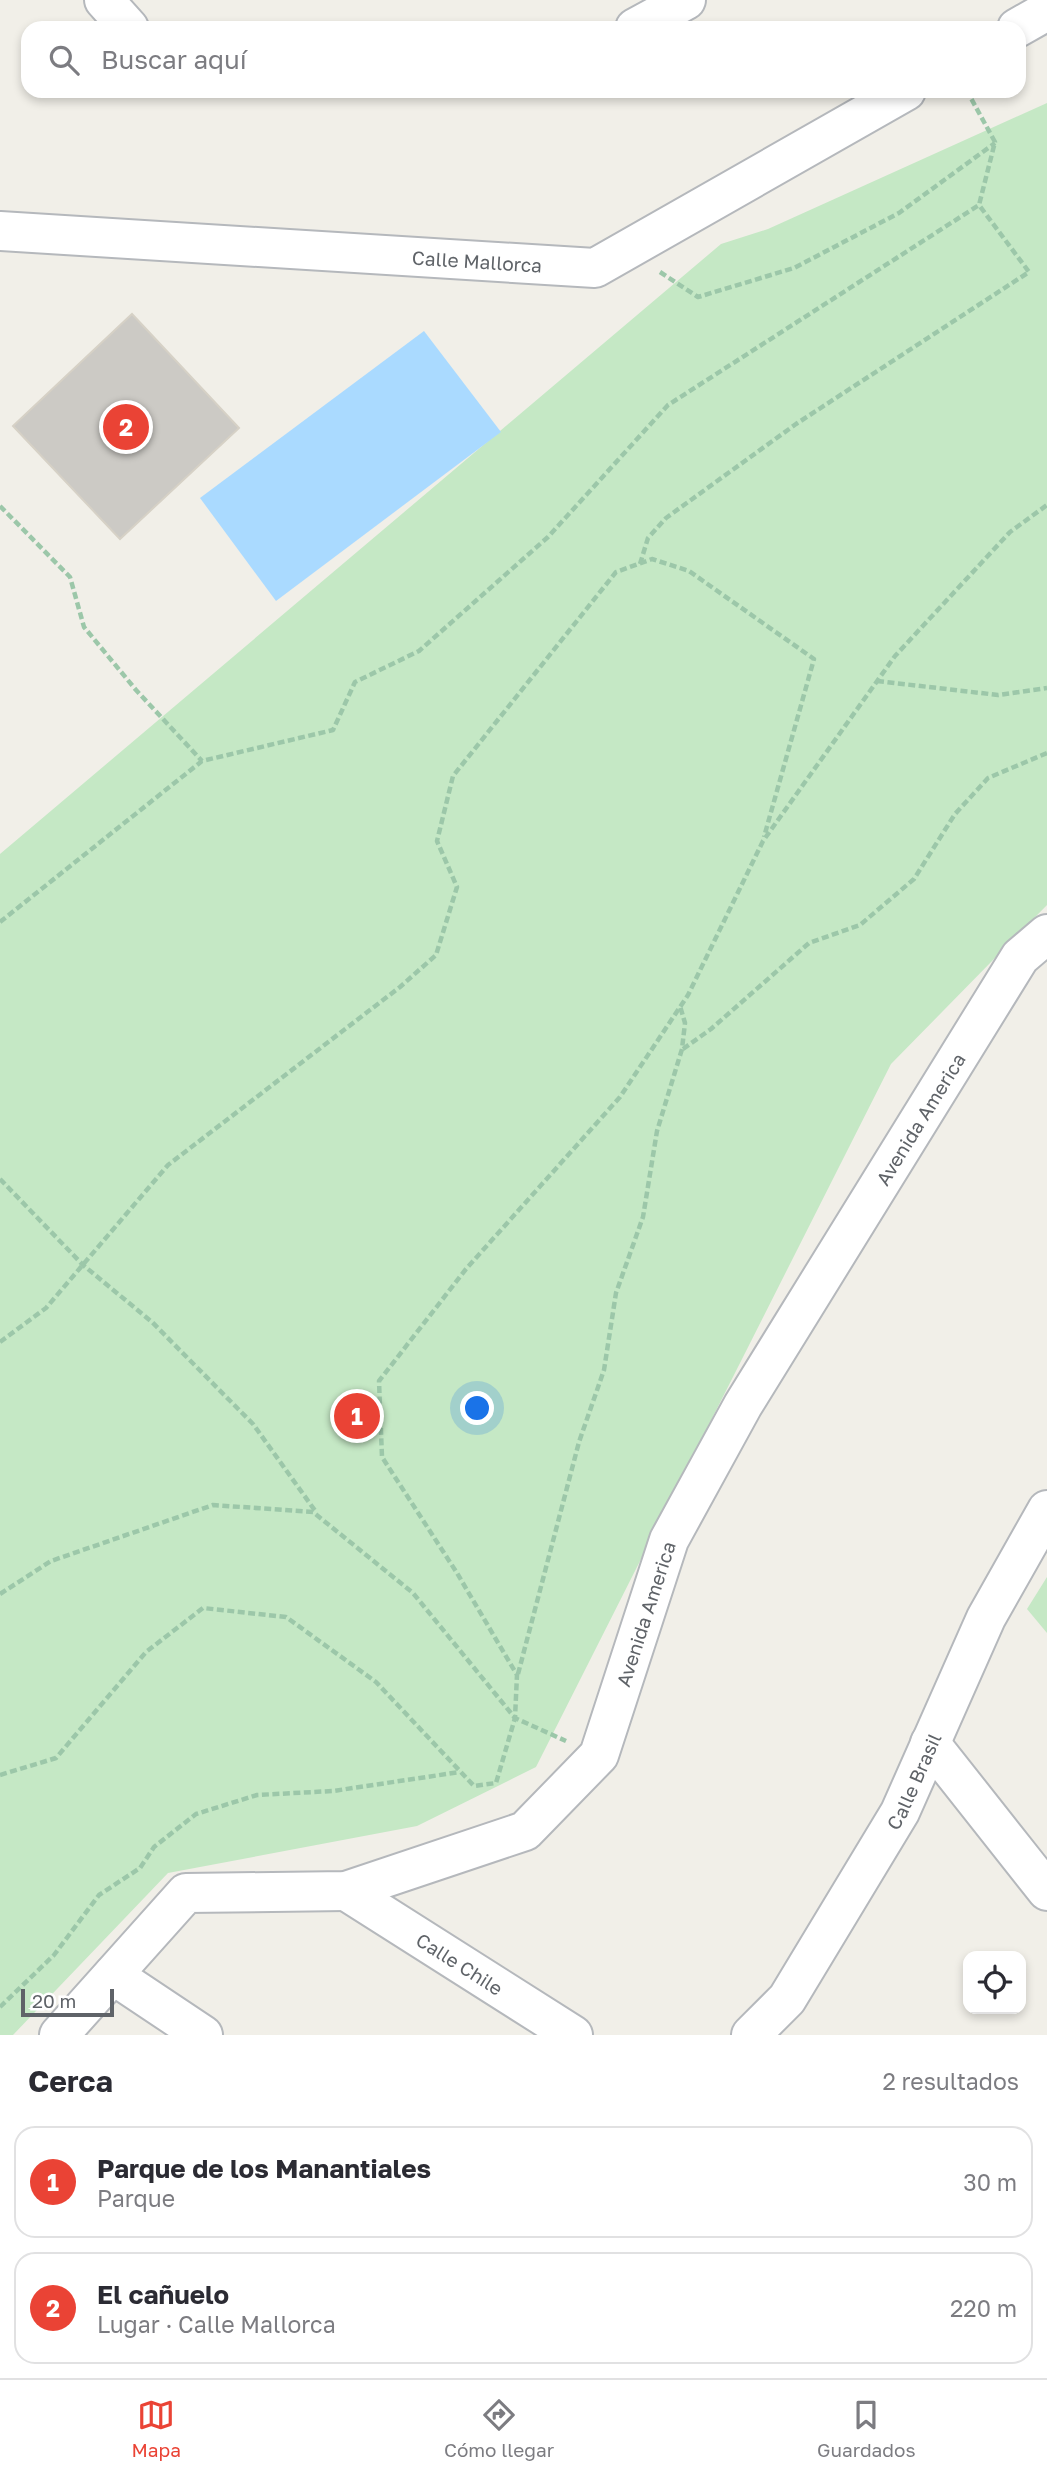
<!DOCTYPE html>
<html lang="es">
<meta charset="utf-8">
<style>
body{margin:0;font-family:"Golos Text",sans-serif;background:#f7f7f7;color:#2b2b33}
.controls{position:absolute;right:21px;bottom:21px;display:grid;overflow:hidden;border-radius:14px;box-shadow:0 4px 10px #0003}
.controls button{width:63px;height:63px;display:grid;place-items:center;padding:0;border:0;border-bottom:2px solid #e1e1e2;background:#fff;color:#2b2b33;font:35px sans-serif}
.scale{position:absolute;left:21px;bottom:18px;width:93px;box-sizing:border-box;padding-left:7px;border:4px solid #5f6368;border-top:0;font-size:19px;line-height:24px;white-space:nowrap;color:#5f6368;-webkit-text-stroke:5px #fff;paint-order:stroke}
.you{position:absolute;left:478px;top:1409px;width:24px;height:24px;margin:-18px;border:5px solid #fff;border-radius:50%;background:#1a73e8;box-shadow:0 0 0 10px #1a73e833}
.badge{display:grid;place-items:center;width:46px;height:46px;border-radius:50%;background:#ea4335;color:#fff;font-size:23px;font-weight:700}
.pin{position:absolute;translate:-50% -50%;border:4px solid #fff;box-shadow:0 2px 7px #0006}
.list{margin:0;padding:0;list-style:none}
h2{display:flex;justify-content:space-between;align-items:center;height:91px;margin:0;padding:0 28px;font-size:30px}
h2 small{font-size:23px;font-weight:400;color:#7c7c81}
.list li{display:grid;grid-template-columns:46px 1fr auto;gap:21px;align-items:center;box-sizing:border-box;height:112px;margin:0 14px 14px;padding:0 14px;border:2px solid #e1e1e2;border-radius:21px}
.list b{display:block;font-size:26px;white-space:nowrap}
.list p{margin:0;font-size:23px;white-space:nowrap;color:#7c7c81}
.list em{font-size:23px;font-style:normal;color:#7c7c81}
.icon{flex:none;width:38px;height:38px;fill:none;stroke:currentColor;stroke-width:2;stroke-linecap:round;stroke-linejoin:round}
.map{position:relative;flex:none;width:1047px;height:2035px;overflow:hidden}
.search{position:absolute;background:#fff;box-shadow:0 4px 10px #0003;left:21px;right:21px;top:21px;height:77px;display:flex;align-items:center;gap:18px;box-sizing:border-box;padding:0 24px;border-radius:21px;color:#7c7c81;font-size:26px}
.sheet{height:343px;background:#fff}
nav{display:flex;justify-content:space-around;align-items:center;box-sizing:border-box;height:98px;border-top:2px solid #e1e1e2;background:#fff;font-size:19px;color:#7c7c81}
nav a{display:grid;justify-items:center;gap:4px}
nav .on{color:#ea4335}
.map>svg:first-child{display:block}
.green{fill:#c5e8c5}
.water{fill:#aadaff}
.building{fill:#cccac5;stroke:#d6d1c6;stroke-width:2}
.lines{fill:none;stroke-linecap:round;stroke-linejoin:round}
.minor-casing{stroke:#b5b8bc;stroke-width:42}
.path{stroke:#9cc7a9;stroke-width:4.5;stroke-dasharray:7 3.5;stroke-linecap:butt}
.minor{stroke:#fff;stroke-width:38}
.labels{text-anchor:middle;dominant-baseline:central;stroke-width:7;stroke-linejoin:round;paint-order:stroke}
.street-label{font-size:19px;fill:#5f6368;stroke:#fff}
</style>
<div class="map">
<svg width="1047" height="2035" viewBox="0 0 1047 2035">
<rect width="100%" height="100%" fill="#f1efe8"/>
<g class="green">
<path d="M1047,103V905L891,1064L536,1767L417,1826L168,1873L13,2035H0V854L721,244L768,229Z"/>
<path d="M1047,1577V1633L1027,1609Z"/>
</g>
<path class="water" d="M424,331L501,432L276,601L200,498Z"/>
<path class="building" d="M132,314L239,428L120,539L13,426Z"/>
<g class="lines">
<defs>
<g id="minor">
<path d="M104,0L129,28"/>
<path d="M635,28L686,0"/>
<path d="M1017,28L1047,11"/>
<path id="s1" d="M0,231L595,268L906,91"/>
<path d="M930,1743L1047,1891"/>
<path id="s2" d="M346,1891L573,2035"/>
<path d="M113,1975L203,2035"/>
<path id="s3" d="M59,2035L186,1893L346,1891L525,1831L599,1755L669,1540L743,1405L1020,957L1047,934"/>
<path id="s4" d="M751,2035L787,1999L900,1812L986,1618L1047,1510"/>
</g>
</defs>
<use href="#minor" class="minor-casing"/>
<g class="path">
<path d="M660,272L698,297L794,268L899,213L995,143"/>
<path d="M0,506L70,577L84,627L136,690L202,761"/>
<path d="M640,564L648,538L666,518L796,424L1029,272L979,205"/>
<path d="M877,681L998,695L1047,688"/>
<path d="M0,922L202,761L333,730L355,682L419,651L548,537L668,405L979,205L995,142L967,91"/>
<path d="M683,1049L711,1029L809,943L860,925L914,879L955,814L988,778L1047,753"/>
<path d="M0,1179L83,1265L152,1322L253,1424L316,1512"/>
<path d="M0,1342L46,1308L168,1165L400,987L436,955L457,887L437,841L453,776L616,572L652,559L689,571L814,659L764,837"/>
<path d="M0,1594L51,1561L213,1505L313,1512L413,1593L515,1718L566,1741"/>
<path d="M518,1674L579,1442L604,1370L616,1293L643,1217L657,1131L682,1049L685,1023L680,1006"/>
<path d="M0,1775L56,1758L146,1652L203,1608L286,1617L376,1682L474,1786L496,1783L515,1718L517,1675L457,1573L382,1457L379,1381L466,1269L620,1097L688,995L763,841L895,656L1010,532L1047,505"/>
<path d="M0,2007L54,1955L99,1895L140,1868L154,1847L196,1814L257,1795L333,1791L460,1772"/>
</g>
<use href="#minor" class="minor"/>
</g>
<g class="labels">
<g class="street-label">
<text stroke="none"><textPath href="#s1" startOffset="478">Calle Mallorca</textPath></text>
<text stroke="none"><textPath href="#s3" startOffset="1362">Avenida America</textPath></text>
<text stroke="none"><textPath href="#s3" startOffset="794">Avenida America</textPath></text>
<text stroke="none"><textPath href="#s4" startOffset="303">Calle Brasil</textPath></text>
<text stroke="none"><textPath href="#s2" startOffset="135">Calle Chile</textPath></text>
</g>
</g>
</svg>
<div class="controls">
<button><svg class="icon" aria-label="locate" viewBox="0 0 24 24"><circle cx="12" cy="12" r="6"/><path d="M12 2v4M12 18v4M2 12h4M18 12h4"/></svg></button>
</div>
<div class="scale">20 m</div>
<div class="you"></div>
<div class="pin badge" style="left:357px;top:1416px">1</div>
<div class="pin badge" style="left:126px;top:427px">2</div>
<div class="search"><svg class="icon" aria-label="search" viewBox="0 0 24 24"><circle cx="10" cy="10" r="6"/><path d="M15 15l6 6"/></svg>Buscar aquí</div>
</div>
<section class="sheet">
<h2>Cerca<small>2 resultados</small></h2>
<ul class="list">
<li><span class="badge">1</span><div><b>Parque de los Manantiales</b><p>Parque</p></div><em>30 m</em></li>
<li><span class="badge">2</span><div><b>El cañuelo</b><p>Lugar · Calle Mallorca</p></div><em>220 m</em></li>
</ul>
</section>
<nav>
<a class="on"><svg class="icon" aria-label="map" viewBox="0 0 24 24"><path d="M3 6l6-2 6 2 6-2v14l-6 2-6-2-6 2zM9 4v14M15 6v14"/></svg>Mapa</a>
<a><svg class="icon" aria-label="directions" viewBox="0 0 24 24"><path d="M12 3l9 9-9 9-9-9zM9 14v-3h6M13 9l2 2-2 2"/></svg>Cómo llegar</a>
<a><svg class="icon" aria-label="saved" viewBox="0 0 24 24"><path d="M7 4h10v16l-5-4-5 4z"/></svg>Guardados</a>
</nav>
